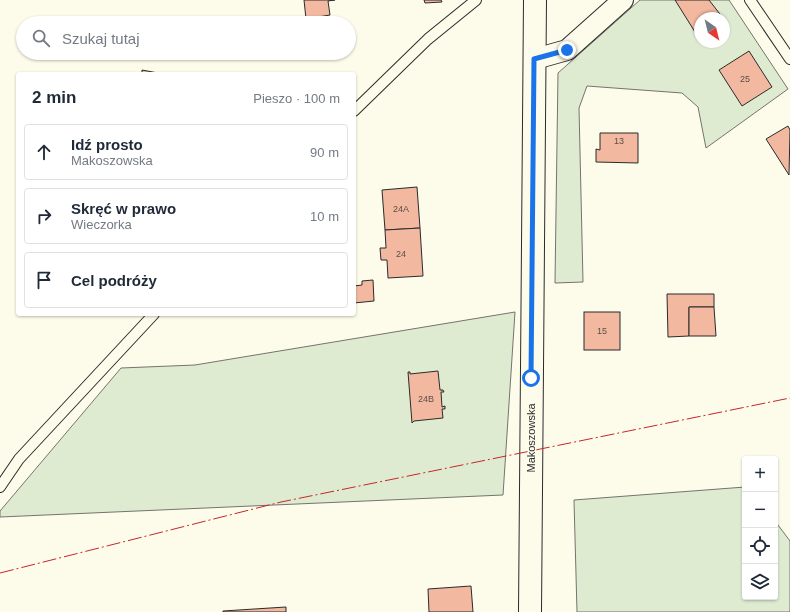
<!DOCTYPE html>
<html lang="pl">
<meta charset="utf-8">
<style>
body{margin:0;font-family:Helvetica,sans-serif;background:#f2f2f3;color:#1f2937}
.controls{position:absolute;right:12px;bottom:12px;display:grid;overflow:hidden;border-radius:4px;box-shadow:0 1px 3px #0004}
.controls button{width:36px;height:36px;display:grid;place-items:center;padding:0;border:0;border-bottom:1px solid #e0e1e3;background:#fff;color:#1f2937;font:20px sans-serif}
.compass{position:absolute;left:694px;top:12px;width:36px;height:36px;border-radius:50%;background:#fff;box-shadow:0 1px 3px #0004;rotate:145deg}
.stop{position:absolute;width:12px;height:12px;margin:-9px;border:3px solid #1a73e8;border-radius:50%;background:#fff}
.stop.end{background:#1a73e8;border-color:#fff;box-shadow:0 1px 4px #0008}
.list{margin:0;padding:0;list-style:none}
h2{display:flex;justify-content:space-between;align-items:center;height:52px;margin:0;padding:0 16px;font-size:17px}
h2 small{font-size:13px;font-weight:400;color:#747a83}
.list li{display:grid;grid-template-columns:26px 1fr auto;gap:12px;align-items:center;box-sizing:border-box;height:56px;margin:0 8px 8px;padding:0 8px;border:1px solid #e0e1e3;border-radius:4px}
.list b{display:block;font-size:15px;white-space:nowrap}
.list p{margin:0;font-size:13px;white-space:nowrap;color:#747a83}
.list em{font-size:13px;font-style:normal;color:#747a83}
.icon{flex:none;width:22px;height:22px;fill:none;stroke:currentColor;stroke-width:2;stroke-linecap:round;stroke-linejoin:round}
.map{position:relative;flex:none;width:790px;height:612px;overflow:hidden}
.search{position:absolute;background:#fff;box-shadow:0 1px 3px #0004;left:16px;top:16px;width:340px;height:44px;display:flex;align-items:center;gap:10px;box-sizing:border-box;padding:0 14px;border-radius:22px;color:#747a83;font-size:15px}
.panel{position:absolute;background:#fff;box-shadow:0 1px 3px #0004;left:16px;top:72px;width:340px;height:244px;border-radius:4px}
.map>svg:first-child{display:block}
.green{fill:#deebd1;stroke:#74746e;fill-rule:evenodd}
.building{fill:#f2b8a0;stroke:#2b2b2b}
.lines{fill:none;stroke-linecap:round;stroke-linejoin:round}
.lane-casing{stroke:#2b2b2b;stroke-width:12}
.street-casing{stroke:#2b2b2b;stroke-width:22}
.secondary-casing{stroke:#2b2b2b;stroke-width:24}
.lane{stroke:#fdfbea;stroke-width:10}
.street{stroke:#fdfbea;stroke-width:20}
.secondary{stroke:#fdfbea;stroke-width:22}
.power{stroke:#c62828;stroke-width:1;stroke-dasharray:14 3 2 3;stroke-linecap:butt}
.route{stroke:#1a73e8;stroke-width:5}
.labels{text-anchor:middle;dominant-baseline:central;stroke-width:3;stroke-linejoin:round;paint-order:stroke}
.number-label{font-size:9px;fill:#5d4e48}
.street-label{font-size:11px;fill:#2b2b2b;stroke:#fdfbea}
</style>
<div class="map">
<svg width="790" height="612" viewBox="0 0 790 612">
<rect width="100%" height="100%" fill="#fdfbea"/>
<g class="green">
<path d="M640,0H729L788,89L706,148L698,107L682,93L587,86L579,108L583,282L555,283L558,73ZM700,18H724V42H700Z"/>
<path d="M515,312L503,495L0,517V511L121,368L195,365Z"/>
<path d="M745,487V597H775V521L790,541V612H577L574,500Z"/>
</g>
<g class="building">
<path d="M304,0H335L328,1L330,15L306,19Z"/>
<path d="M424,0H441L442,2L425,3Z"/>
<path d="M675,0H709L723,18H700V40Z"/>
<path d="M749,51L772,87L742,106L719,70Z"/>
<path d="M142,70L158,73V74H142Z"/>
<path d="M788,126L790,130L789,175L766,139Z"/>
<path d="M600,133H638V163L596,162V149L600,150Z"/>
<path d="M417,187L420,228L385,230L382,190Z"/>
<path d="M420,228L423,276L388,278L387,260H381L380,248H386L385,230Z"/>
<path d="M373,280L374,301L354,303V286L362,285V281Z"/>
<path d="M667,294H714V307H689V336L668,337Z"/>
<path d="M689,307H714L716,336H689Z"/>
<rect x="584" y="312" width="36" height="38"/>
<path d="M438,371L440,390H443L444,392H441L442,407L445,406V409H442L443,418L414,421L412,423L408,372H410V374Z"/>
<path d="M471,586L473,612H429L428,589Z"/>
<path d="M286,607V612H223V611Z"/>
</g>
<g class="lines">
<defs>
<g id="lane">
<path d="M750,0L790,59"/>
<path d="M354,111L428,39L476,0"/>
<path d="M0,487L19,459L154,314"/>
</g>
<path id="street" d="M535,59L567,50L623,0"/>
<path id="secondary" d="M530,612L535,0"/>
</defs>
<use href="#lane" class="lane-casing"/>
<use href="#street" class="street-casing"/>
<use href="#secondary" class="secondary-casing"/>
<use href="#lane" class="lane"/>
<use href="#street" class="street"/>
<use href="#secondary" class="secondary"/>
<path class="power" d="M0,573L281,502L790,398"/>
</g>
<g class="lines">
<path class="route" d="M531,378L534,59L567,50"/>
</g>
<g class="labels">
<g class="number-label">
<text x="745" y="79">25</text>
<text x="619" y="141">13</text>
<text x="401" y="209">24A</text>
<text x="401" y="254">24</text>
<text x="602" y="331">15</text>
<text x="426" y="399">24B</text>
</g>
<g class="street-label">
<text transform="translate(531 438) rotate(-90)">Makoszowska</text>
</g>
</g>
</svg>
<div class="controls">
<button>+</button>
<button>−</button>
<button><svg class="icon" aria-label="locate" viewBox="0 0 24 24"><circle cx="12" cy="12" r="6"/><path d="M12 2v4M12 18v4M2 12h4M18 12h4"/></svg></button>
<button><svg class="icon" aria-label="layers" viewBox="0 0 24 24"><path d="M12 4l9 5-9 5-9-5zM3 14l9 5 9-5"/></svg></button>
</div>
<svg class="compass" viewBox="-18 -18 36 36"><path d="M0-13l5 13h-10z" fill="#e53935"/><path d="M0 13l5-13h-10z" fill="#747a83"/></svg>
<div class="stop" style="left:531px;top:378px"></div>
<div class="stop end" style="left:567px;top:50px"></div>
<div class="search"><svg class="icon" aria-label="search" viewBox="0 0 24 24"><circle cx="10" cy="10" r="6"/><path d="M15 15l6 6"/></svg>Szukaj tutaj</div>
<section class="panel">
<h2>2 min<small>Pieszo · 100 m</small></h2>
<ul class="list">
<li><svg class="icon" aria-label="ahead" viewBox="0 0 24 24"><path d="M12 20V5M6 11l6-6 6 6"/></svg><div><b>Idź prosto</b><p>Makoszowska</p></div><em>90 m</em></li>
<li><svg class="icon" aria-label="right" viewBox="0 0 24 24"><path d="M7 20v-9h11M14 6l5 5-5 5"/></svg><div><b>Skręć w prawo</b><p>Wieczorka</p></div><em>10 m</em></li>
<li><svg class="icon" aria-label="arrive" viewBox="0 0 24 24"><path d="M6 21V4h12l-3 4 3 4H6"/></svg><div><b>Cel podróży</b></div></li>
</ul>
</section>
</div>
